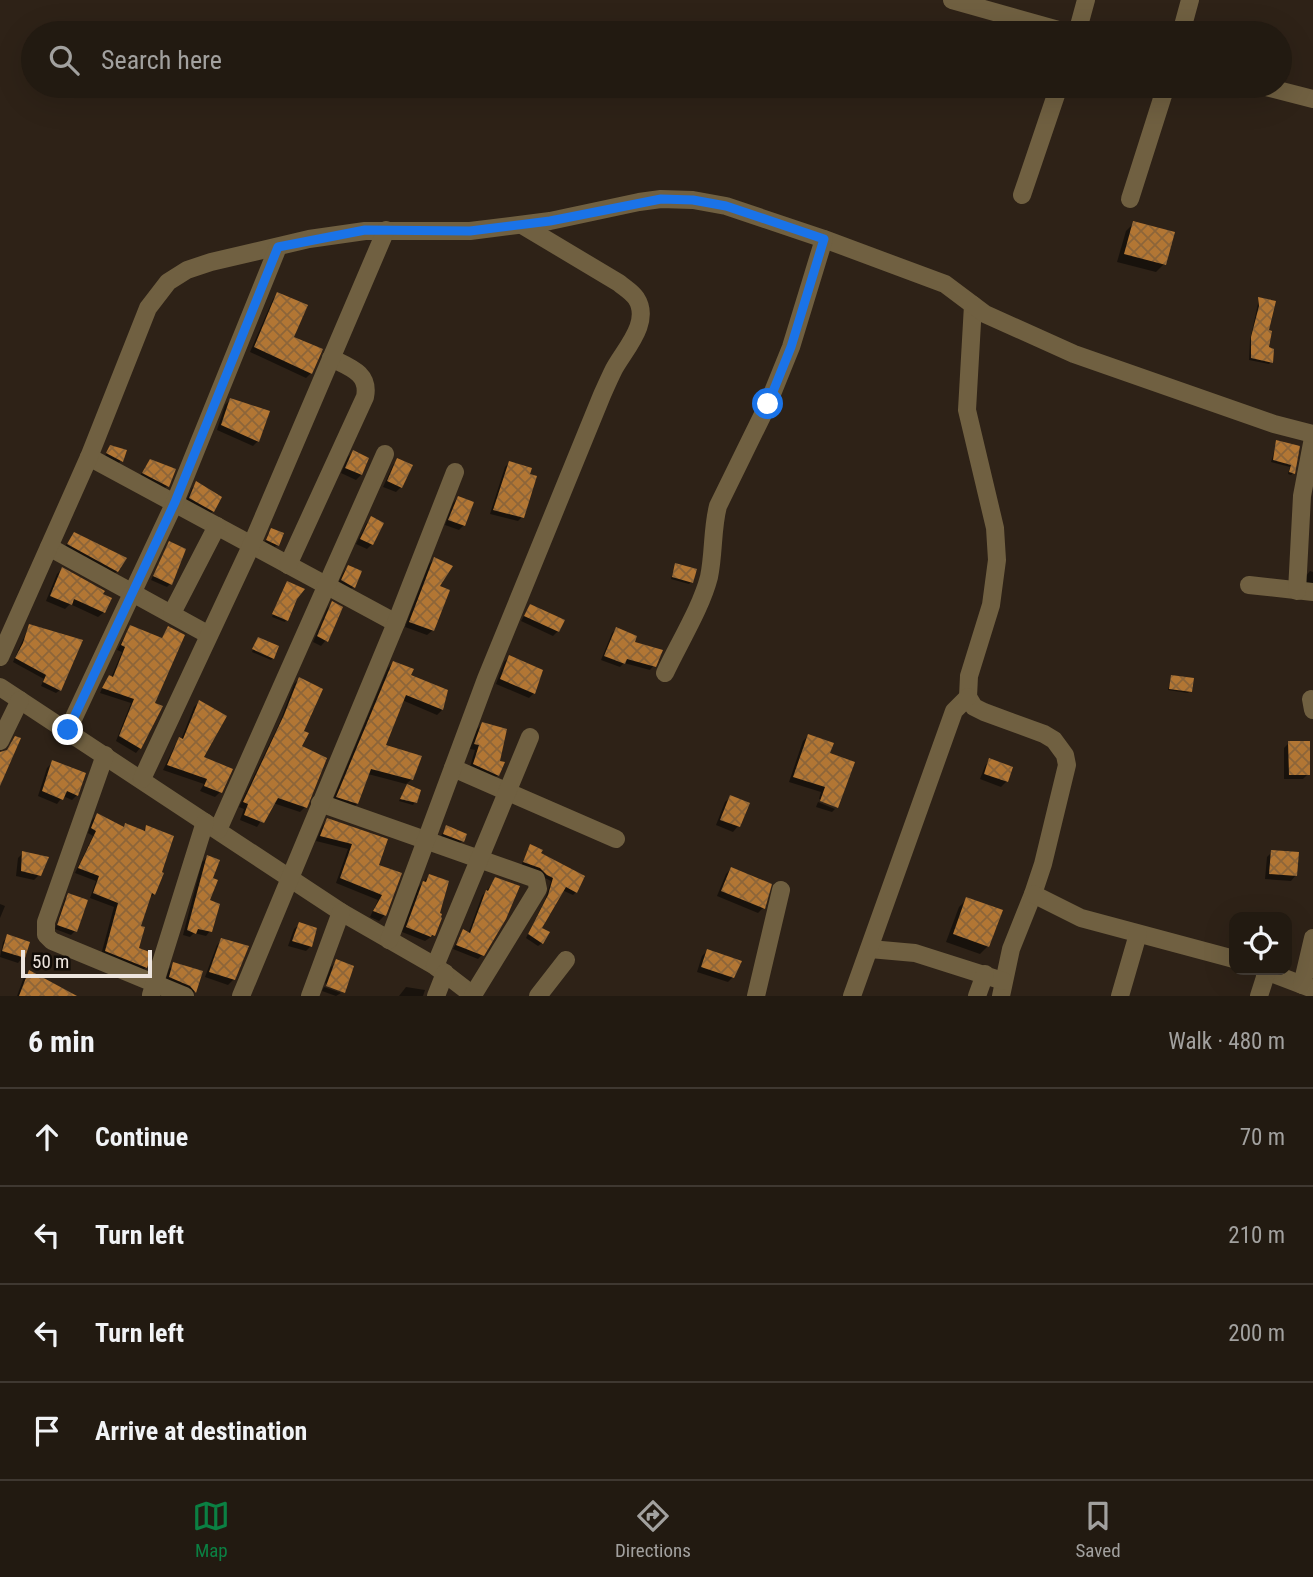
<!DOCTYPE html>
<meta charset="utf-8">
<style>
body{margin:0;font-family:"Roboto Condensed",sans-serif;background:#2e271f;color:#f1f3f6}
.controls{position:absolute;right:21px;bottom:21px;display:grid;overflow:hidden;border-radius:14px;box-shadow:0 7px 28px #0002}
.controls button{width:63px;height:63px;display:grid;place-items:center;padding:0;border:0;border-bottom:2px solid #3f3831;background:#221a11;color:#f1f3f6;font:35px sans-serif}
.scale{position:absolute;left:21px;bottom:18px;width:131px;box-sizing:border-box;padding-left:7px;border:4px solid #ede5de;border-top:0;font-size:19px;line-height:24px;white-space:nowrap;color:#ede5de;-webkit-text-stroke:5px #120d08;paint-order:stroke}
.stop{position:absolute;width:21px;height:21px;margin:-16px;border:5px solid #1a73e8;border-radius:50%;background:#fff}
.stop.end{background:#1a73e8;border-color:#fff;box-shadow:0 2px 7px #0008}
.list{margin:0;padding:0;list-style:none}
h2{display:flex;justify-content:space-between;align-items:center;height:91px;margin:0;padding:0 28px;font-size:30px}
h2 small{font-size:23px;font-weight:400;color:#a2a19f}
.list li{display:grid;grid-template-columns:46px 1fr auto;gap:21px;align-items:center;box-sizing:border-box;height:98px;padding:0 28px;border-top:2px solid #3f3831}
.list b{display:block;font-size:26px;white-space:nowrap}
.list em{font-size:23px;font-style:normal;color:#a2a19f}
.icon{flex:none;width:38px;height:38px;fill:none;stroke:currentColor;stroke-width:2;stroke-linecap:round;stroke-linejoin:round}
.map{position:relative;flex:none;width:1313px;height:996px;overflow:hidden}
.search{position:absolute;background:#221a11;box-shadow:0 7px 28px #0002;left:21px;right:21px;top:21px;height:77px;display:flex;align-items:center;gap:18px;box-sizing:border-box;padding:0 24px;border-radius:38px;color:#a2a19f;font-size:26px}
.sheet{height:483px;background:#221a11}
nav{display:flex;justify-content:space-around;align-items:center;box-sizing:border-box;height:98px;border-top:2px solid #3f3831;background:#221a11;font-size:19px;color:#a2a19f}
nav a{display:grid;justify-items:center;gap:4px}
nav .on{color:#0b8043}
.map>svg:first-child{display:block}
.shadow{fill:#0007}
.building{fill:url(#building-cross-hatch)}
.lines{fill:none;stroke-linecap:round;stroke-linejoin:round}
.street{stroke:#706041;stroke-width:18}
.route{stroke:#1a73e8;stroke-width:9}
</style>
<div class="map">
<svg width="1313" height="996" viewBox="0 0 1313 996">
<defs>
<pattern id="building-cross-hatch" width="8" height="8" patternUnits="userSpaceOnUse" patternTransform="scale(1.75)"><rect width="8" height="8" fill="#b27634"/><path d="M0 0l8 8M0 8l8-8" fill="none" stroke="#8d6539"/></pattern>
</defs>
<rect width="100%" height="100%" fill="#2e2217"/>
<g class="shadow">
<path d="M1134,223L1164,264L1156,272L1117,262L1126,231Z"/>
<path d="M277,294L292,338L311,373L306,378L250,352L273,299Z"/>
<path d="M1259,299L1267,331V349L1271,362L1269,364L1249,360L1250,340Z"/>
<path d="M230,400L258,441L253,446L217,430L225,405Z"/>
<path d="M1277,442L1287,449L1293,473L1291,475L1288,474L1290,467L1271,462Z"/>
<path d="M109,449L125,451L119,463L105,456Z"/>
<path d="M353,452L366,459L361,475L356,480L341,473L348,457Z"/>
<path d="M398,460L401,487L396,492L383,487L393,465Z"/>
<path d="M151,461L174,470L167,486L162,491L138,478Z"/>
<path d="M509,463L522,517L518,521L490,514L505,467Z"/>
<path d="M196,484L213,511L208,516L185,503L192,488Z"/>
<path d="M458,498L464,525L459,530L445,525L453,503Z"/>
<path d="M371,519L372,544L367,549L356,544L366,524Z"/>
<path d="M269,532L277,545L275,547L265,542Z"/>
<path d="M74,534L117,571L112,576L63,549Z"/>
<path d="M169,543L170,584L167,587L151,580Z"/>
<path d="M434,559L433,630L427,635L405,627L429,564Z"/>
<path d="M676,565L691,582L689,584L671,579Z"/>
<path d="M348,567L353,587L348,592L337,586L343,573Z"/>
<path d="M62,569L104,612L98,617L70,604L65,609L46,601L57,574Z"/>
<path d="M1310,571L1313,572V586L1306,584V576Z"/>
<path d="M285,585L295,598L285,622L272,617Z"/>
<path d="M332,603L326,640L321,646L313,642L327,609Z"/>
<path d="M530,606L558,631L553,636L521,621Z"/>
<path d="M29,626L60,690L56,693L41,686L44,679L13,662Z"/>
<path d="M130,627L161,640L168,628L153,704L140,748L136,753L116,741L131,703L100,693L105,682L111,678L122,652L117,650Z"/>
<path d="M616,629L654,665L650,670L624,663L620,667L601,660L612,633Z"/>
<path d="M256,641L273,658L271,660L252,652Z"/>
<path d="M509,657L534,693L529,698L496,684L504,662Z"/>
<path d="M393,663L409,676L446,691L442,710L437,715L402,700L384,746L412,779L406,784L368,774L357,804L352,809L332,802L388,668Z"/>
<path d="M1172,677L1190,691L1188,693L1168,690Z"/>
<path d="M299,679L302,732L300,747L305,807L300,812L273,803L257,827L240,820L244,809L239,807L280,722L294,684Z"/>
<path d="M199,702L202,758L220,792L215,797L200,791L204,784L163,770L175,745L181,740L194,707Z"/>
<path d="M483,724L498,775L492,780L469,770L475,750L470,749L477,729Z"/>
<path d="M808,736L828,754L836,805L819,799L821,792L789,782L803,741Z"/>
<path d="M1289,743L1308,774L1303,779H1284V748Z"/>
<path d="M990,760L1007,781L1001,787L980,779L985,766Z"/>
<path d="M52,763L77,795L72,800L63,796L57,804L38,796L47,768Z"/>
<path d="M407,786L415,802L413,805L399,801Z"/>
<path d="M731,797L738,826L733,832L716,825L725,802Z"/>
<path d="M818,802L835,809L832,812L816,807Z"/>
<path d="M97,815L123,828L125,825L142,832L147,827L154,894L149,898L138,927L136,949L146,967L141,972L101,955L114,907L90,898L96,881L75,873L93,836L88,833L92,820Z"/>
<path d="M328,820L376,866L399,874L384,916L379,921L370,917L378,900L336,883L348,849L316,841L323,825Z"/>
<path d="M447,827L462,841L457,846L439,839Z"/>
<path d="M530,846L576,892L573,895L562,890L540,928L542,943L538,946L526,938L545,900L551,881L521,866Z"/>
<path d="M1272,852L1296,875L1291,881L1265,879L1267,857Z"/>
<path d="M23,853L39,875L34,880L16,876L18,858Z"/>
<path d="M207,857L211,879L208,901L210,931L206,936L194,933L190,937L183,935L202,862Z"/>
<path d="M731,869L770,885L763,908L758,913L717,896L726,874Z"/>
<path d="M429,876L434,935L425,941L402,932L418,888Z"/>
<path d="M496,879L482,955L478,959L453,949L463,931L468,934L482,896Z"/>
<path d="M69,895L75,931L71,935L55,929L65,899Z"/>
<path d="M967,899L988,946L980,954L946,942L959,907Z"/>
<path d="M0,904L5,906L0,918Z"/>
<path d="M300,924L311,946L306,951L288,946L294,929Z"/>
<path d="M8,936L23,957L18,963L0,957L3,942Z"/>
<path d="M222,940L234,979L228,985L205,977L217,945Z"/>
<path d="M707,951L733,977L728,982L697,972L702,956Z"/>
<path d="M336,962L343,990L325,983L331,967Z"/>
<path d="M174,964L200,972L194,992L190,996L165,982L169,969Z"/>
<path d="M29,972L58,996H17L24,977Z"/>
<path d="M324,987L341,993L336,996L322,991Z"/>
<path d="M406,987L425,990L423,996H399Z"/>
</g>
<g class="building">
<path d="M1133,221L1175,232L1166,265L1124,254Z"/>
<path d="M277,292L308,305L294,337L323,349L312,374L254,347Z"/>
<path d="M1258,297L1276,301L1269,330L1272,331L1269,347L1274,349L1273,363L1251,358V337L1259,306Z"/>
<path d="M230,398L270,411L259,442L221,425Z"/>
<path d="M1276,440L1300,446L1295,474L1289,472L1291,465L1273,460Z"/>
<path d="M110,445L127,450L123,462L106,453Z"/>
<path d="M353,450L369,458L362,475L345,468Z"/>
<path d="M397,458L413,465L402,488L387,481Z"/>
<path d="M150,459L176,469L169,487L142,473Z"/>
<path d="M509,461L532,468L530,474L537,476L524,518L493,510Z"/>
<path d="M196,481L222,497L214,512L189,498Z"/>
<path d="M458,496L474,502L465,526L448,520Z"/>
<path d="M371,516L384,523L373,545L360,539Z"/>
<path d="M271,528L284,533L279,546L266,540Z"/>
<path d="M74,532L127,558L118,572L67,544Z"/>
<path d="M169,541L186,549L172,585L153,576Z"/>
<path d="M434,557L453,566L440,586L450,590L434,631L409,622Z"/>
<path d="M675,563L697,569L693,583L672,577Z"/>
<path d="M348,565L362,571L355,588L341,580Z"/>
<path d="M62,567L105,591L103,594L112,598L105,613L74,599L72,605L50,596Z"/>
<path d="M287,581L305,589L297,599L288,621L272,614Z"/>
<path d="M332,601L343,607L328,642L317,636Z"/>
<path d="M530,604L565,620L559,632L524,616Z"/>
<path d="M29,624L83,640L61,691L43,682L46,675L15,658L23,643Z"/>
<path d="M130,625L162,638L168,626L185,635L155,703L163,706L141,749L119,736L134,699L102,688L109,675L113,677L125,647L121,645Z"/>
<path d="M616,627L637,636L635,642L663,650L656,667L627,659L625,664L604,656Z"/>
<path d="M258,637L279,646L274,659L252,649Z"/>
<path d="M509,655L543,670L535,694L500,679Z"/>
<path d="M393,661L414,669L411,675L448,690L443,710L406,695L386,745L422,756L413,780L371,769L358,804L336,797Z"/>
<path d="M1171,675L1194,678L1192,692L1169,689Z"/>
<path d="M299,677L323,689L304,731L309,733L302,746L327,758L307,808L278,798L264,823L244,815L248,804L243,802L284,715Z"/>
<path d="M199,700L227,716L204,757L233,769L222,793L204,786L207,779L167,765L179,737L183,739Z"/>
<path d="M482,722L507,729L500,761L505,762L499,776L473,764L479,745L474,744Z"/>
<path d="M808,734L834,743L830,753L855,762L838,808L820,801L825,787L793,777Z"/>
<path d="M15,736L21,738L0,786V752L7,750Z"/>
<path d="M1288,741H1310V775H1289Z"/>
<path d="M989,758L1013,767L1008,782L984,774Z"/>
<path d="M52,760L86,773L78,796L67,791L63,800L42,791Z"/>
<path d="M407,784L421,790L417,803L400,799Z"/>
<path d="M730,795L750,803L740,827L720,820Z"/>
<path d="M97,813L124,827L125,823L145,831L146,825L174,836L162,872L164,873L155,895L152,893L141,926L145,927L139,948L152,953L147,968L105,951L118,903L93,893L99,876L78,868L96,831L91,828Z"/>
<path d="M327,818L388,839L379,865L402,873L386,916L373,911L382,895L340,878L352,844L320,836Z"/>
<path d="M446,825L467,834L464,842L443,834Z"/>
<path d="M530,844L543,850L541,853L585,876L577,893L566,887L542,928L550,932L543,944L528,934L548,895L553,878L547,875L540,868L523,862Z"/>
<path d="M1271,850L1299,852L1297,876L1269,874Z"/>
<path d="M22,851L49,857L41,876L21,871Z"/>
<path d="M207,855L220,860L213,878L218,880L210,900L220,904L212,932L198,929L196,934L187,930Z"/>
<path d="M731,867L772,884L765,909L721,891Z"/>
<path d="M429,874L449,881L440,913L442,914L441,917L442,918L435,936L432,935L431,937L406,927L423,881L426,882Z"/>
<path d="M495,877L520,886L506,919L484,956L456,945L463,929L470,933L486,890L488,891Z"/>
<path d="M68,893L88,900L77,932L57,925Z"/>
<path d="M966,897L1003,910L989,947L953,934Z"/>
<path d="M299,922L317,928L312,947L292,941Z"/>
<path d="M7,934L30,942L25,958L2,951Z"/>
<path d="M221,938L249,946L235,980L209,972Z"/>
<path d="M707,949L742,961L734,978L701,967Z"/>
<path d="M336,959L354,966L345,993L326,986Z"/>
<path d="M173,962L203,971L196,993L190,986L169,977Z"/>
<path d="M29,970L77,996H19Z"/>
</g>
<g class="lines">
<g class="street">
<path d="M952,0L1069,33"/>
<path d="M1077,33L1086,0"/>
<path d="M1181,33L1190,0"/>
<path d="M1262,86L1313,99"/>
<path d="M1022,195L1059,86"/>
<path d="M1130,199L1166,86"/>
<path d="M973,305L967,410L995,528L997,560L991,605L969,676L968,697L974,707L984,712L1044,734L1054,740L1065,755L1067,765L1043,864L1033,894L1011,949L1001,996"/>
<path d="M89,457L396,623"/>
<path d="M49,547L209,635"/>
<path d="M288,565L365,397C370,373 349,367 331,358"/>
<path d="M1249,585L1313,592"/>
<path d="M1297,591L1302,496L1313,438"/>
<path d="M172,613L217,526"/>
<path d="M0,657L89,457L148,308L168,282L187,270L211,262L309,239L365,231H470L550,221L639,202L661,199L693,200L726,206L824,239L945,284L985,314L1074,354L1274,424L1313,434"/>
<path d="M665,673C679,643 701,608 709,577C714,553 712,529 718,506L768,404L791,347L824,239"/>
<path d="M0,687L341,912L435,966L474,996"/>
<path d="M1311,699L1313,710"/>
<path d="M68,730L175,502L278,247"/>
<path d="M0,741L20,700"/>
<path d="M105,755L46,922V935L52,941L185,996"/>
<path d="M453,768L616,839"/>
<path d="M142,779L251,546L386,230"/>
<path d="M320,803L536,879L538,889L473,995"/>
<path d="M218,830L385,454"/>
<path d="M1033,894L1081,918L1234,959"/>
<path d="M389,940L486,679L602,395C606,386 610,377 614,369C624,350 652,322 636,298C632,292 625,288 619,283L522,225"/>
<path d="M870,949L915,953L1003,981"/>
<path d="M435,966L530,737"/>
<path d="M1263,970L1313,989"/>
<path d="M1302,985L1313,938"/>
<path d="M151,995L205,822"/>
<path d="M241,996L396,623L455,472"/>
<path d="M310,996L341,912"/>
<path d="M436,996L445,973"/>
<path d="M538,996L566,960"/>
<path d="M756,996L781,890"/>
<path d="M852,996L954,711L968,697"/>
<path d="M977,996L985,974"/>
<path d="M1120,996L1138,934"/>
<path d="M1259,996L1267,971"/>
</g>
</g>
<g class="lines">
<path class="route" d="M68,730L175,502L278,247L365,230L470,231L550,221L661,199L693,200L726,206L824,239L791,347L768,404"/>
</g>
</svg>
<div class="controls">
<button><svg class="icon" aria-label="locate" viewBox="0 0 24 24"><circle cx="12" cy="12" r="6"/><path d="M12 2v4M12 18v4M2 12h4M18 12h4"/></svg></button>
</div>
<div class="scale">50 m</div>
<div class="stop" style="left:768px;top:404px"></div>
<div class="stop end" style="left:68px;top:730px"></div>
<div class="search"><svg class="icon" aria-label="search" viewBox="0 0 24 24"><circle cx="10" cy="10" r="6"/><path d="M15 15l6 6"/></svg>Search here</div>
</div>
<section class="sheet">
<h2>6 min<small>Walk · 480 m</small></h2>
<ul class="list">
<li><svg class="icon" aria-label="ahead" viewBox="0 0 24 24"><path d="M12 20V5M6 11l6-6 6 6"/></svg><div><b>Continue</b></div><em>70 m</em></li>
<li><svg class="icon" aria-label="left" viewBox="0 0 24 24"><path d="M17 20v-9H6M10 6l-5 5 5 5"/></svg><div><b>Turn left</b></div><em>210 m</em></li>
<li><svg class="icon" aria-label="left" viewBox="0 0 24 24"><path d="M17 20v-9H6M10 6l-5 5 5 5"/></svg><div><b>Turn left</b></div><em>200 m</em></li>
<li><svg class="icon" aria-label="arrive" viewBox="0 0 24 24"><path d="M6 21V4h12l-3 4 3 4H6"/></svg><div><b>Arrive at destination</b></div></li>
</ul>
</section>
<nav>
<a class="on"><svg class="icon" aria-label="map" viewBox="0 0 24 24"><path d="M3 6l6-2 6 2 6-2v14l-6 2-6-2-6 2zM9 4v14M15 6v14"/></svg>Map</a>
<a><svg class="icon" aria-label="directions" viewBox="0 0 24 24"><path d="M12 3l9 9-9 9-9-9zM9 14v-3h6M13 9l2 2-2 2"/></svg>Directions</a>
<a><svg class="icon" aria-label="saved" viewBox="0 0 24 24"><path d="M7 4h10v16l-5-4-5 4z"/></svg>Saved</a>
</nav>
